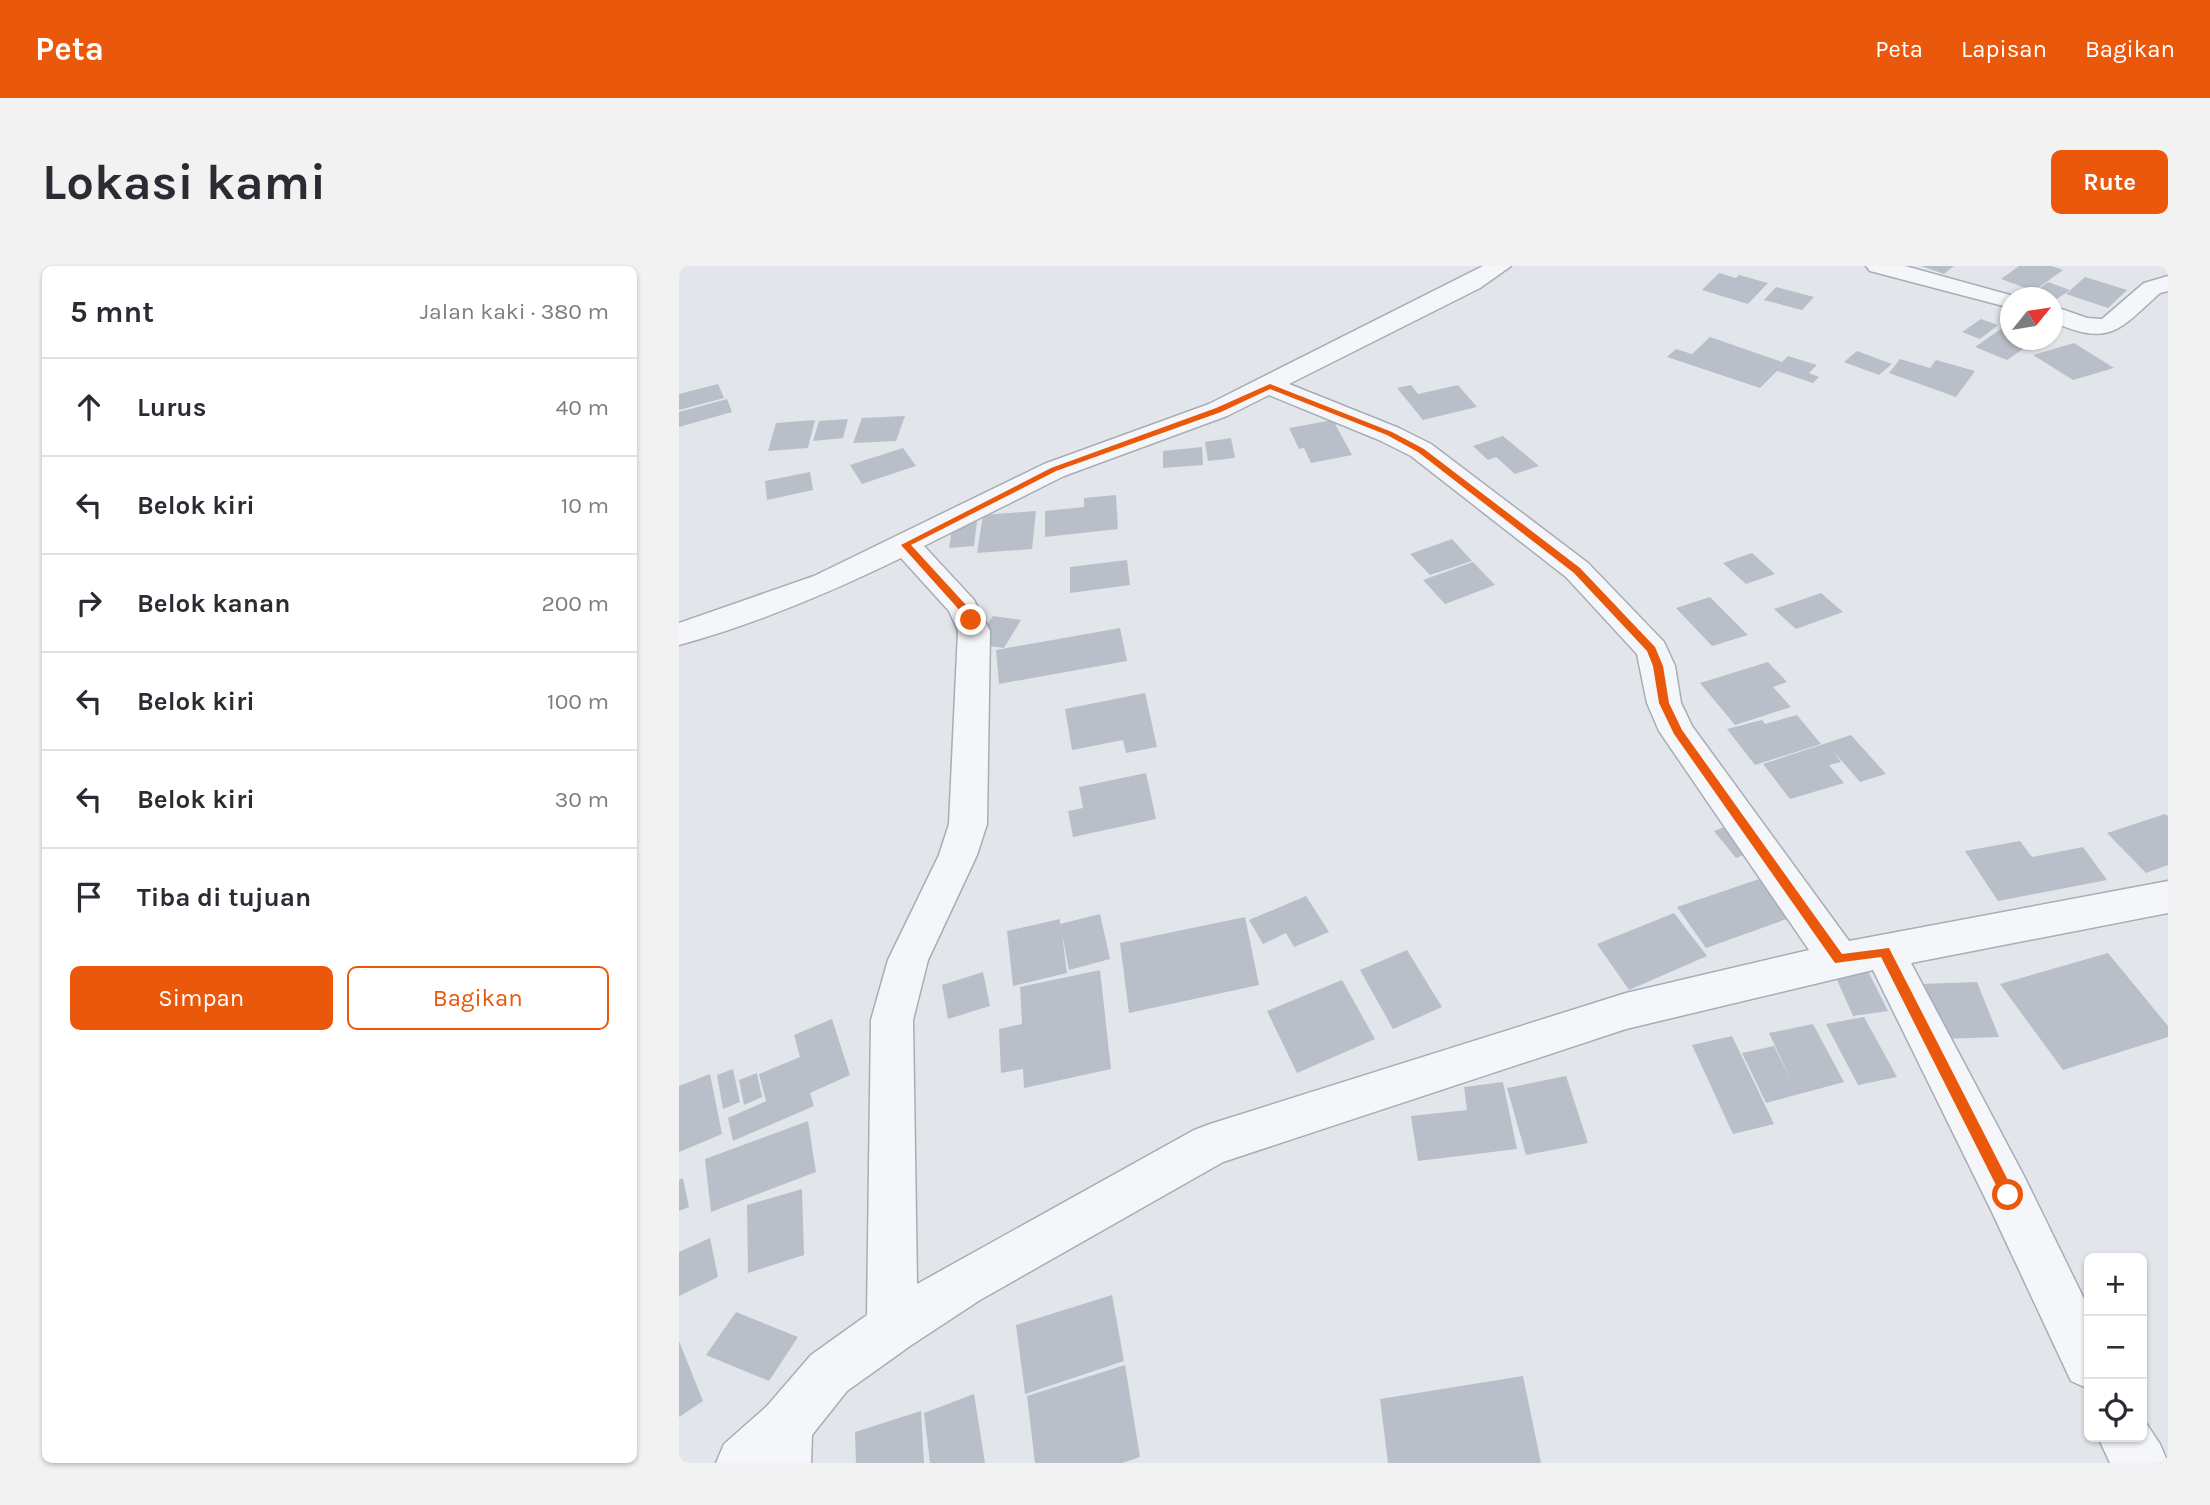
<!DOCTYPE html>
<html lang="id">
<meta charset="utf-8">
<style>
body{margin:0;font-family:Karla,sans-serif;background:#f2f2f3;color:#2b2b33}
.controls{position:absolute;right:21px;bottom:21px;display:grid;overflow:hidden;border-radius:10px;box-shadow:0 2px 5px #0004}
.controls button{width:63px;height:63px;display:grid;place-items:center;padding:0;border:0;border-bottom:2px solid #e1e1e2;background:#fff;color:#2b2b33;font:35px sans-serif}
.compass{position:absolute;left:1321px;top:21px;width:63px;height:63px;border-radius:50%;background:#fff;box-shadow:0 2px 5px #0004;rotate:60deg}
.stop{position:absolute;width:21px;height:21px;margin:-16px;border:5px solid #ea580c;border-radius:50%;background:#fff}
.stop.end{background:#ea580c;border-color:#fff;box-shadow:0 2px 7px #0008}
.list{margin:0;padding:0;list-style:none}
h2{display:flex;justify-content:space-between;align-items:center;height:91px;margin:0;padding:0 28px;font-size:30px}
h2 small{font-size:23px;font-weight:400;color:#7c7c81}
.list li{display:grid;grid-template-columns:46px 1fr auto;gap:21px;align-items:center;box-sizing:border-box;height:98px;padding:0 28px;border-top:2px solid #e1e1e2}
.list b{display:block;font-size:26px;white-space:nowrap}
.list em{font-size:23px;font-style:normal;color:#7c7c81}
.actions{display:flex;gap:14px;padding:21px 28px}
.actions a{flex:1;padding:16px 0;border:2px solid #ea580c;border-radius:10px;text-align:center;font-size:24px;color:#ea580c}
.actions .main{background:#ea580c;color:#fff}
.icon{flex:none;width:38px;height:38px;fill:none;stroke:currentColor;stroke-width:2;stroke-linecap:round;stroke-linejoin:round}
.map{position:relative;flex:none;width:1489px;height:1197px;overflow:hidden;border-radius:10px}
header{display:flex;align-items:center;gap:42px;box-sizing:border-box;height:98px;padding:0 35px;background:#ea580c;color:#fff}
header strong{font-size:33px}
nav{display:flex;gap:38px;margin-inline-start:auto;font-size:24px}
.intro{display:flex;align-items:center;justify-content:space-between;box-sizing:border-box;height:168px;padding:0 42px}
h1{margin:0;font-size:49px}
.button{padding:18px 32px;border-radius:10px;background:#ea580c;color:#fff;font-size:24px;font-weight:700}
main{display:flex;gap:42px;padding:0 42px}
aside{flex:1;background:#fff;border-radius:10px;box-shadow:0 2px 5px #0004}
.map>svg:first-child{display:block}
.building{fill:#b9bfc9}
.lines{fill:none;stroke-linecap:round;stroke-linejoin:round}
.minor-casing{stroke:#a7adb6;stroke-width:3}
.minor{fill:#f5f6f9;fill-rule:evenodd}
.route{fill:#ea580c}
</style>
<header>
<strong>Peta</strong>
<nav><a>Peta</a><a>Lapisan</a><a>Bagikan</a></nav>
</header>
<div class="intro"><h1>Lokasi kami</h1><a class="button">Rute</a></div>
<main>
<aside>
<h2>5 mnt<small>Jalan kaki · 380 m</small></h2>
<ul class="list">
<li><svg class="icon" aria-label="ahead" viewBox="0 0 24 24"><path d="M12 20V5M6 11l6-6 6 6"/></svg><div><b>Lurus</b></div><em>40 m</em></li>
<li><svg class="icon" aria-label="left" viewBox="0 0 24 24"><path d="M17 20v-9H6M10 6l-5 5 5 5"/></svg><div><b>Belok kiri</b></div><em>10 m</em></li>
<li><svg class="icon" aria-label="right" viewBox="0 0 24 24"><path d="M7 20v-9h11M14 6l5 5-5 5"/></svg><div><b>Belok kanan</b></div><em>200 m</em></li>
<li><svg class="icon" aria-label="left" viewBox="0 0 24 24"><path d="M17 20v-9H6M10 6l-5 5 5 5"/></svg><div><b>Belok kiri</b></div><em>100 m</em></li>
<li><svg class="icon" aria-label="left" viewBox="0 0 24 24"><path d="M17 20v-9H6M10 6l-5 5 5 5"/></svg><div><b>Belok kiri</b></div><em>30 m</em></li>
<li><svg class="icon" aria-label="arrive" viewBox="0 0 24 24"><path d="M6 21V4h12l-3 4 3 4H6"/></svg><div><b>Tiba di tujuan</b></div></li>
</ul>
<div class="actions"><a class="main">Simpan</a><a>Bagikan</a></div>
</aside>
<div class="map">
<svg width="1489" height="1197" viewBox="0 0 1489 1197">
<rect width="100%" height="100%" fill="#e2e6eb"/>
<g class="building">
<path d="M1242,0H1275L1265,8Z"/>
<path d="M1340,0H1372L1384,4L1355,25L1322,13Z"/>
<path d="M1040,7L1057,12L1060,9L1089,17L1069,38L1023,24Z"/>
<path d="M1406,11L1448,24L1429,42L1387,28Z"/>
<path d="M1369,16L1391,24L1378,33L1356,26Z"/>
<path d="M1097,21L1135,31L1123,44L1085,34Z"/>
<path d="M1302,53L1319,59L1301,73L1283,66Z"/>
<path d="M1326,60L1332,63V74H1357L1328,94L1296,81Z"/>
<path d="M1031,71L1103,96L1109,90L1138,99L1130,107L1140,111L1134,117L1098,105L1081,122L988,91L997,83L1013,88Z"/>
<path d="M1395,77L1435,102L1394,114L1354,89Z"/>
<path d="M1178,85L1213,98L1200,109L1165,96Z"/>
<path d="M1221,93L1251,102L1257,94L1296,105L1277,131L1210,107Z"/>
<path d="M39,118L45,132L0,144V128Z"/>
<path d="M732,119L739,128L779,119L798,141L744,154L718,122Z"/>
<path d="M48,133L53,146L0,161V146Z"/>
<path d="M226,150L217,175L174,177L183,152Z"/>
<path d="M169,153L164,172L134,175L140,155Z"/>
<path d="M136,154L129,182L89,185L97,157Z"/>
<path d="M654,154L673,189L632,197L625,182L620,183L610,162Z"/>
<path d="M824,170L860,200L836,208L817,191L809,194L794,180Z"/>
<path d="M552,172L556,192L529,195L526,176Z"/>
<path d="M523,181L524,199L484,202V185Z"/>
<path d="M224,182L237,200L183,218L171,199Z"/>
<path d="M131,206L134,224L88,234L86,215Z"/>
<path d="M437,229L439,263L366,271V245L405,241V232Z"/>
<path d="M357,245L353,283L298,287L304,249Z"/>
<path d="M298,255L295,280L270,282L274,257Z"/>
<path d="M773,273L793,295L751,309L731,288Z"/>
<path d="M1073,287L1096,308L1067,318L1044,297Z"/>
<path d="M448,294L451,319L391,327V301Z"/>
<path d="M794,296L816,319L766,338L744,314Z"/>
<path d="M1142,327L1164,346L1117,363L1095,343Z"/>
<path d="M1031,331L1069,369L1033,380L997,342Z"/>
<path d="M314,350L342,354L325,382L296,378Z"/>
<path d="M441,362L448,395L320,418L317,384Z"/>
<path d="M1089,396L1108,416L1094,421L1112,441L1056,459L1021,417Z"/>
<path d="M466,427L478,481L447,487L444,474L393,484L386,443Z"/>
<path d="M1118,449L1142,478L1076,499L1048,463L1083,454L1086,458Z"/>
<path d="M1172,469L1207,508L1181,516L1155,486L1162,496L1150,499L1165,517L1111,533L1084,498Z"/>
<path d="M467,507L477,553L394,571L389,545L404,542L400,521Z"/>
<path d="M1486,548L1489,550V599L1467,607L1428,567Z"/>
<path d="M1058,556L1081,583L1057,592L1035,565Z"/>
<path d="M1341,575L1353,591L1404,581L1428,614L1319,635L1286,585Z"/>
<path d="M1086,611L1116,650L1027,682L998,641Z"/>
<path d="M627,630L650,666L615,681L607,667L584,678L570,654Z"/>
<path d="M995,647L1028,690L950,724L918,678Z"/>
<path d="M421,648L431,693L390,704L383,668L388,707L334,720L328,665L381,653V658Z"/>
<path d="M566,651L580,719L450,747L441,677Z"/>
<path d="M728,684L763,741L714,763L681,704Z"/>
<path d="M1429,687L1489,760V771L1384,804L1321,718Z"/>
<path d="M1188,703L1209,745L1174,750L1155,707Z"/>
<path d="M421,704L432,803L345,822L344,803L322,807L320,763L343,758L341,721Z"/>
<path d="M304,706L311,740L269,753L263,719Z"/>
<path d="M663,714L696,773L618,807L588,745Z"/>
<path d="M1298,716L1320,771L1263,773L1242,718Z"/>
<path d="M1185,751L1218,811L1179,819L1147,758Z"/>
<path d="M153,753L171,809L131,827L135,840L54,875L49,852L87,835L80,808L121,791L115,769Z"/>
<path d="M1134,758L1165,816L1087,837L1063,787L1095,780L1113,816L1090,767Z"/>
<path d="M1053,770L1095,858L1054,868L1013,779Z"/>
<path d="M54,803L61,836L44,843L38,809Z"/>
<path d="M78,807L83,831L65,839L60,814Z"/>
<path d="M31,808L43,868L0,886V820Z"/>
<path d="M887,810L909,877L847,889L828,822Z"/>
<path d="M824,816L838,883L739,895L732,850L788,844L785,821Z"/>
<path d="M129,855L137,906L32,946L26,893Z"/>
<path d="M4,912L10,941L0,945V914Z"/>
<path d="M123,923L125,989L69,1007L68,939Z"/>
<path d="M31,972L39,1011L0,1030V986Z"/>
<path d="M433,1029L445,1095L346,1128L337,1059Z"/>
<path d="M57,1046L119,1071L90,1115L27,1089Z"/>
<path d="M0,1075L24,1135L0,1151Z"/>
<path d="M446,1099L461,1191L443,1197H356L348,1130Z"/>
<path d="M844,1110L862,1197H709L701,1133Z"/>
<path d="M295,1128L306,1197H251L245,1147Z"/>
<path d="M242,1145L245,1197H177L176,1166Z"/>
</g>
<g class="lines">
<defs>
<g id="minor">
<path d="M804,0H832L801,22L610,118L720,162L752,178L909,297L985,376L996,400L1002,437L1013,460L1170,675L1489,615V647L1232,697L1346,912L1410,1043V1123L1392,1115L1312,944L1194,704L947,763L544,896L301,1034L231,1080L168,1125L133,1169L132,1197H37L45,1178L88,1140L132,1089L188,1049L192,754L209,694L260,589L270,558L279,365L270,345L222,292C150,327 77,358 0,379V357L135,310L365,198L530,138ZM590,129L700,174L732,190L887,311L958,388L968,437L980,465L1130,684L947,727L531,858L515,864L238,1018L234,754L249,694L298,589L308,558L311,365L295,334L245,280L385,210L548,150Z"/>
<path d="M1187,0H1226L1342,32H1332V42L1191,5Z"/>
<path d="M1489,10V25L1481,27C1440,64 1431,81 1374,56V40L1408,52L1423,53L1465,17Z"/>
<path d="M1463,1151L1481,1178L1489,1197H1431L1419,1171H1463Z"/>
</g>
</defs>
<use href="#minor" class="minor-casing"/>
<use href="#minor" class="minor"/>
</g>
<path class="route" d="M591,118L713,166L745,183L901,302L976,381L984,400L990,437L1003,464L1163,688L1210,682L1334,924V933H1324L1202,691L1156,697L995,468L980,437L974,400L968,385L895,307L739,186L708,169L591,123L542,146L377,205L232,279L287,339L297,354L292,357L222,279L372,202L537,142Z"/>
</svg>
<div class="controls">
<button>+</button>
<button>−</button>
<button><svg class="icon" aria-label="locate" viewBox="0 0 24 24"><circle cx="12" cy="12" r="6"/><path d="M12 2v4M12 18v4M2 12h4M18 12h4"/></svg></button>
</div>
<svg class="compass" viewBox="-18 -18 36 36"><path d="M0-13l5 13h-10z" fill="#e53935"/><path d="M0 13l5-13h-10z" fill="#7c7c81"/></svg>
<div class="stop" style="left:1329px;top:929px"></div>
<div class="stop end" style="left:292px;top:354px"></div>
</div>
</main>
